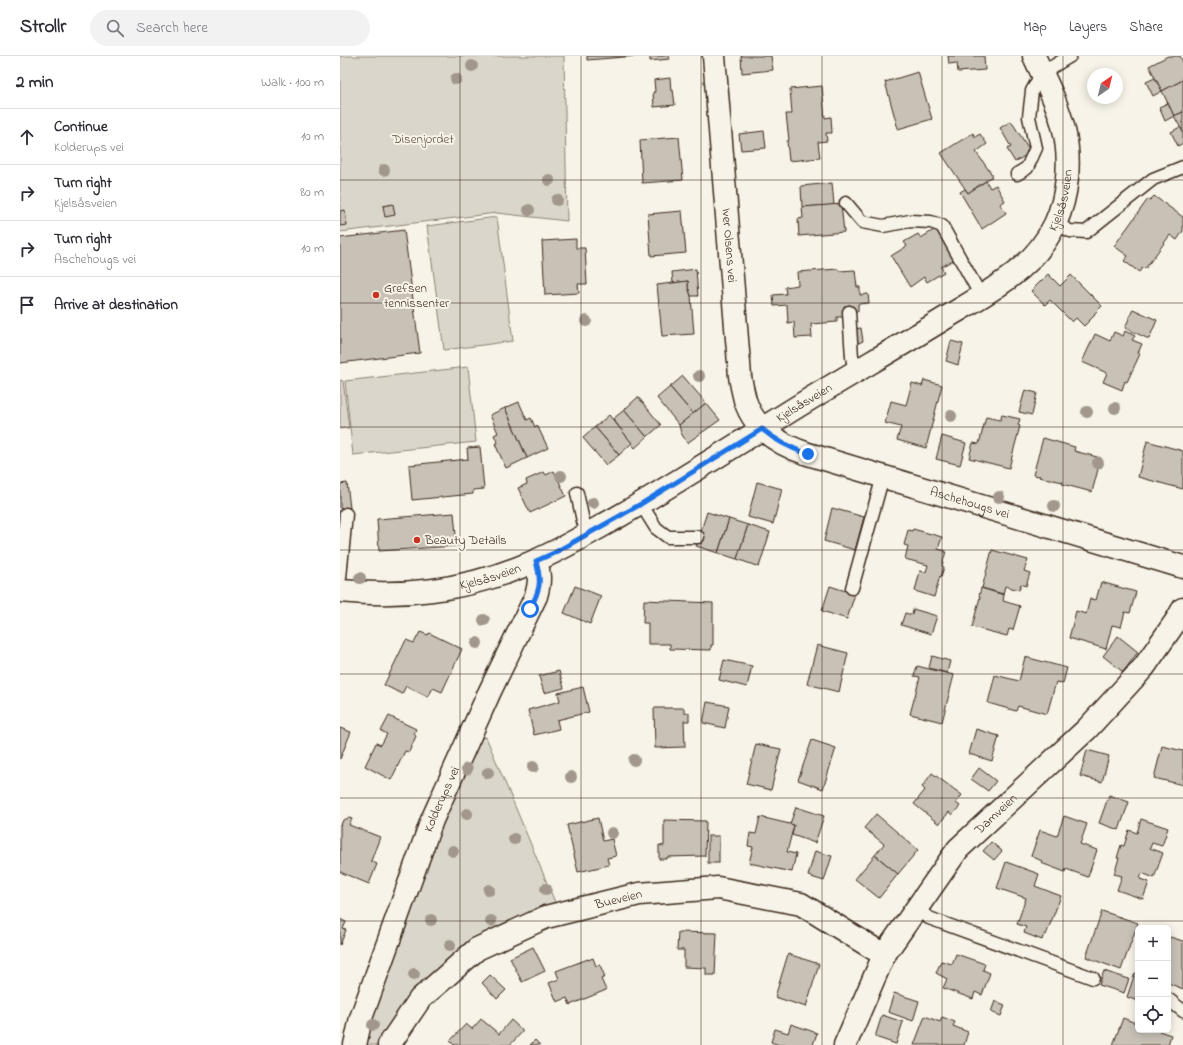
<!DOCTYPE html>
<meta charset="utf-8">
<style>
body{margin:0;font-family:"Indie Flower",sans-serif;background:#f2f2f3;color:#2b2b33}
.controls{position:absolute;right:12px;bottom:12px;display:grid;overflow:hidden;border-radius:6px;box-shadow:0 2px 10px #0003}
.controls button{width:36px;height:36px;display:grid;place-items:center;padding:0;border:0;border-bottom:1px solid #e1e1e2;background:#fff;color:#2b2b33;font:20px sans-serif}
.compass{position:absolute;left:747px;top:12px;width:36px;height:36px;border-radius:50%;background:#fff;box-shadow:0 2px 10px #0003;rotate:35deg}
.stop{position:absolute;width:12px;height:12px;margin:-9px;border:3px solid #1a73e8;border-radius:50%;background:#fff}
.stop.end{background:#1a73e8;border-color:#fff;box-shadow:0 1px 4px #0008}
.list{margin:0;padding:0;list-style:none}
h2{display:flex;justify-content:space-between;align-items:center;height:52px;margin:0;padding:0 16px;font-size:17px}
h2 small{font-size:13px;font-weight:400;color:#7c7c81}
.list li{display:grid;grid-template-columns:26px 1fr auto;gap:12px;align-items:center;box-sizing:border-box;height:56px;padding:0 16px;border-top:1px solid #e1e1e2}
.list b{display:block;font-size:15px;white-space:nowrap}
.list p{margin:0;font-size:13px;white-space:nowrap;color:#7c7c81}
.list em{font-size:13px;font-style:normal;color:#7c7c81}
.icon{flex:none;width:22px;height:22px;fill:none;stroke:currentColor;stroke-width:2;stroke-linecap:round;stroke-linejoin:round}
.map{position:relative;flex:none;width:843px;height:989px;overflow:hidden}
header{display:flex;align-items:center;gap:24px;box-sizing:border-box;height:56px;padding:0 20px;background:#fff;border-bottom:1px solid #e1e1e2}
header strong{font-size:19px}
nav{display:flex;gap:22px;margin-inline-start:auto;font-size:14px}
.search{width:280px;height:36px;background:#f2f2f3;display:flex;align-items:center;gap:10px;box-sizing:border-box;padding:0 14px;border-radius:22px;color:#7c7c81;font-size:15px}
main{display:flex}
aside{flex:1;background:#fff}
.map>svg:first-child{display:block}
.green{fill:#dbd6cb;stroke:#8b8074}
.building{fill:#c8c1b6;stroke:#3b2a1e}
.lines{fill:none;stroke-linecap:round;stroke-linejoin:round}
.service-casing{stroke:#3b2a1e;stroke-width:15}
.minor-casing{stroke:#3b2a1e;stroke-width:25}
.tertiary-casing{stroke:#3b2a1e;stroke-width:25}
.service{stroke:#f7f3e8;stroke-width:12}
.minor{stroke:#f7f3e8;stroke-width:22}
.tertiary{stroke:#f7f3e8;stroke-width:22}
.tree{fill:#a1978c}
.route{stroke:#1a73e8;stroke-width:5}
.grid{fill:none;stroke:#3b2a1e;stroke-width:1;stroke-opacity:0.55}
.poi-dot{fill:#c8321e;stroke:#f7f3e8;stroke-width:1.5}
.labels{text-anchor:middle;dominant-baseline:central;stroke-width:4;stroke-linejoin:round;paint-order:stroke}
.park-label{font-size:13px;fill:#5b4c41;stroke:#f7f3e8}
.street-label{font-size:13px;fill:#3b2a1e;stroke:#f7f3e8}
.poi-label{font-size:13px;fill:#3b2a1e;stroke:#f7f3e8;text-anchor:start}
</style>
<header>
<strong>Strollr</strong>
<div class="search"><svg class="icon" aria-label="search" viewBox="0 0 24 24"><circle cx="10" cy="10" r="6"/><path d="M15 15l6 6"/></svg>Search here</div>
<nav><a>Map</a><a>Layers</a><a>Share</a></nav>
</header>
<main>
<aside>
<h2>2 min<small>Walk · 100 m</small></h2>
<ul class="list">
<li><svg class="icon" aria-label="ahead" viewBox="0 0 24 24"><path d="M12 20V5M6 11l6-6 6 6"/></svg><div><b>Continue</b><p>Kolderups vei</p></div><em>10 m</em></li>
<li><svg class="icon" aria-label="right" viewBox="0 0 24 24"><path d="M7 20v-9h11M14 6l5 5-5 5"/></svg><div><b>Turn right</b><p>Kjelsåsveien</p></div><em>80 m</em></li>
<li><svg class="icon" aria-label="right" viewBox="0 0 24 24"><path d="M7 20v-9h11M14 6l5 5-5 5"/></svg><div><b>Turn right</b><p>Aschehougs vei</p></div><em>10 m</em></li>
<li><svg class="icon" aria-label="arrive" viewBox="0 0 24 24"><path d="M6 21V4h12l-3 4 3 4H6"/></svg><div><b>Arrive at destination</b></div></li>
</ul>
</aside>
<div class="map">
<svg width="843" height="989" viewBox="0 0 843 989">
<rect width="100%" height="100%" fill="#f7f3e8"/>
<filter id="ink" filterUnits="userSpaceOnUse"><feTurbulence type="fractalNoise" baseFrequency=".025" numOctaves="2"/><feDisplacementMap in="SourceGraphic" scale="8" xChannelSelector="R" yChannelSelector="G"/><feConvolveMatrix kernelMatrix="1 2 1 2 8 2 1 2 1" color-interpolation-filters="sRGB"/></filter>
<g filter="url(#ink)">
<g class="green">
<path d="M0,0H224L227,165L157,157L0,176Z"/>
<path d="M157,161L173,285L104,294L87,170Z"/>
<path d="M128,311L136,386L13,399L5,325Z"/>
<path d="M0,324L3,325L9,372L0,373Z"/>
<path d="M146,681L215,846L140,884L41,989H27L26,985C54,882 96,782 137,683Z"/>
</g>
<g class="building">
<path d="M247,0H297L247,4Z"/>
<path d="M310,0H329L330,3L310,5Z"/>
<path d="M401,0H431L433,14L402,17Z"/>
<path d="M608,0H644L645,14L618,16L617,7L609,8Z"/>
<path d="M828,0H840L843,6V24L822,35L809,10Z"/>
<path d="M578,16L592,63L558,73L545,26Z"/>
<path d="M330,22L331,35L333,34L335,49L314,51L313,36H315L314,24Z"/>
<path d="M815,22L822,35L813,40L806,26Z"/>
<path d="M843,24V56L834,60L822,35Z"/>
<path d="M482,30L485,62L491,61L492,77H486L487,85L478,86L480,102L449,105L447,85L449,84L446,58H452L450,33Z"/>
<path d="M828,47L834,60L825,65L819,51Z"/>
<path d="M843,56V76L834,60Z"/>
<path d="M671,65L691,96L675,106L667,93L671,91L660,72Z"/>
<path d="M840,71L843,76V87L838,90L831,76Z"/>
<path d="M424,75L426,92L401,94L399,78Z"/>
<path d="M633,77L635,81L640,78L647,88L636,96L653,120L628,137L601,97Z"/>
<path d="M339,81L343,124L302,127L300,84Z"/>
<path d="M646,125L650,132L656,129L665,145L660,148L666,157L642,173L620,136L625,133L628,137Z"/>
<path d="M492,127L494,149L462,151L461,130Z"/>
<path d="M814,140L843,161V175L837,184L830,179L805,213L803,211L799,216L784,205L788,200L774,190L808,143L810,144Z"/>
<path d="M53,148L55,159L45,161L43,150Z"/>
<path d="M501,148L504,176L459,180L458,163L463,162L462,151Z"/>
<path d="M5,154L7,169L0,170V155Z"/>
<path d="M342,155L346,197L311,200L308,158Z"/>
<path d="M597,172L615,203L601,211L604,216L587,226L584,221L570,231L551,200L567,190L564,186L578,178L581,182Z"/>
<path d="M64,174L80,297L0,307V182Z"/>
<path d="M236,183V192H245L247,228H238L239,237L205,239L202,185Z"/>
<path d="M356,213L358,240H351L348,231V225L333,227L332,216Z"/>
<path d="M498,213L499,215L515,214L517,231H520V239L528,238L529,247L518,248V255L512,256L511,249L504,250L505,261H497V266L471,268L472,281L455,282L454,266L448,267L447,249L434,250L433,239L446,238L445,231L458,229L457,216Z"/>
<path d="M708,218L720,230L731,219L762,250L754,258L755,259L744,270L736,262L732,266L710,244L705,249L691,235Z"/>
<path d="M348,225V231L351,240L354,278L322,280L317,229Z"/>
<path d="M793,253L817,264L809,283L785,272Z"/>
<path d="M521,272L523,285L514,289L513,273Z"/>
<path d="M785,275L795,280L792,284L802,288L798,297L800,298L787,326L785,325L782,334L763,326L767,317L742,306L755,278L770,285L774,276L783,280Z"/>
<path d="M611,285L623,288L618,309L606,305Z"/>
<path d="M343,320L366,347L353,358L330,331Z"/>
<path d="M584,324L602,329L586,392L557,384L561,371L545,367L551,345L566,349L572,327L582,330Z"/>
<path d="M330,331L353,358L339,369L317,342Z"/>
<path d="M685,334L697,337L692,359L679,356Z"/>
<path d="M298,341L321,369L307,381L284,354Z"/>
<path d="M179,346L187,364L191,362L195,371L197,369L208,392L187,402L165,352Z"/>
<path d="M366,347L380,364L347,387L341,377L339,369Z"/>
<path d="M165,352L187,402L166,412L155,388L158,387L154,379L158,377L150,359Z"/>
<path d="M284,354L307,381L295,392L273,363Z"/>
<path d="M269,359L292,387L279,399L255,371Z"/>
<path d="M662,359L680,363L678,369L680,370L669,412L629,402L633,387L639,388L646,361L660,364Z"/>
<path d="M255,371L279,399L266,409L243,382Z"/>
<path d="M602,380L626,387L620,409L596,403Z"/>
<path d="M703,382L735,391L734,395L761,402L752,436L722,428L723,426L699,421L700,420L693,419Z"/>
<path d="M807,385L843,395V433L798,421Z"/>
<path d="M140,391L144,433L133,434V438L72,444L69,409L128,403L127,392Z"/>
<path d="M214,415L226,440L190,457L178,432L187,428L186,424L204,416L206,419Z"/>
<path d="M417,426L442,433L433,468L408,461Z"/>
<path d="M7,427L10,452L0,453V428Z"/>
<path d="M492,452L524,461L515,494L484,485Z"/>
<path d="M367,456L389,463L378,497L356,490Z"/>
<path d="M114,457L117,490L39,495L37,463Z"/>
<path d="M389,463L408,469L397,503L378,497Z"/>
<path d="M408,469L430,476L419,511L397,503Z"/>
<path d="M573,473L602,481L598,493L606,495L602,510L604,511L601,521L600,520L594,541L575,535L580,515L586,516L588,509L565,503L568,490L564,489L568,474L572,475Z"/>
<path d="M652,494L688,504L684,515L690,517L686,530L681,528L679,534L665,530L663,538L642,532Z"/>
<path d="M761,526L796,536L790,557L785,556L781,571L772,569L766,593L729,582L736,555L746,558L750,543L756,544Z"/>
<path d="M235,530L261,540L250,568L224,557Z"/>
<path d="M490,530L515,538L507,563L482,555Z"/>
<path d="M641,532L664,539L663,545L680,550L673,574L669,573L667,580L632,571L640,541L639,540Z"/>
<path d="M304,544L373,547V589H371V594L330,593V588H308V567H303Z"/>
<path d="M573,553L597,560L591,578L561,569L565,557L572,559Z"/>
<path d="M80,576L88,579L89,577L122,593L102,636L93,632L88,641L66,630L62,638L44,629L66,584L74,587Z"/>
<path d="M778,580L798,596L783,616L763,600Z"/>
<path d="M477,589L508,597L499,636L467,628Z"/>
<path d="M592,600L610,605L607,617L589,612Z"/>
<path d="M685,601L727,612L723,627L716,626L707,658L678,650L676,655L648,647L655,619L679,625Z"/>
<path d="M384,604L412,610L407,631L379,624Z"/>
<path d="M577,610L614,619L602,666L570,658L580,621L574,620Z"/>
<path d="M219,615L224,632L204,637L199,620Z"/>
<path d="M243,631L249,656L217,664L219,673L194,679L188,654L220,645L218,637Z"/>
<path d="M367,646L389,650L385,672L363,667Z"/>
<path d="M314,652H344V657H349V665H344L345,691L315,692Z"/>
<path d="M49,660L76,673L74,678L76,680L69,696L65,695L51,724L25,710L36,687L41,689L47,678L41,675Z"/>
<path d="M0,672L11,676L0,703Z"/>
<path d="M636,673L659,680L652,705L629,698Z"/>
<path d="M472,684L496,692L483,733L458,724Z"/>
<path d="M416,688L441,693L431,734L406,728Z"/>
<path d="M822,690L843,695V729L814,722Z"/>
<path d="M747,694L769,700L762,726L740,720Z"/>
<path d="M639,712L656,725L648,735L631,723Z"/>
<path d="M592,717L622,739L616,747L620,750L612,759L609,756L599,768L574,748L585,734L582,731Z"/>
<path d="M769,739L789,746L779,774L759,767Z"/>
<path d="M456,751L484,760L475,787L452,779L454,769L450,768Z"/>
<path d="M536,758L578,794L558,818L535,799L544,788L524,772Z"/>
<path d="M724,760L747,768L740,788L757,794L748,821L726,813L725,816L701,807L702,805L691,800L700,774L717,780Z"/>
<path d="M420,761L454,769L447,796L456,798L452,816L409,807L413,791L408,790L410,777L416,778Z"/>
<path d="M9,762L12,763L9,769L40,781L31,805L37,808L29,828L0,816V768L1,769L3,764Z"/>
<path d="M258,762L263,785L272,783L276,800L267,802L269,809L238,816L227,769Z"/>
<path d="M801,763L828,772L822,790L812,787L810,792L823,797L814,822L802,817L800,823L809,826L803,843L777,834L782,820L774,818L779,802H777L781,789L784,790L789,774L797,777Z"/>
<path d="M324,764L366,765L365,800L327,801V803H319V789L324,790Z"/>
<rect x="368" y="780" width="11" height="27"/>
<path d="M651,786L662,795L654,804L643,795Z"/>
<path d="M475,795L492,800L484,825L468,820Z"/>
<path d="M535,799L558,818L539,842L515,823Z"/>
<path d="M666,806L699,818L695,830L721,840L706,879L704,878L702,884L684,877L686,871L677,868L686,842L657,832Z"/>
<path d="M762,855L798,867L781,914L746,901Z"/>
<path d="M0,863L6,866L3,873L6,874L0,889Z"/>
<path d="M338,876L377,877L375,919H366V912L344,911V894H337Z"/>
<path d="M830,881L843,885V933L828,927V887Z"/>
<path d="M193,891L205,915L182,926L170,902Z"/>
<path d="M448,898L479,908L466,951L435,941Z"/>
<path d="M616,898L645,908L643,914L650,917L642,939L635,936L633,943L603,932L607,923L596,917L601,905L612,908Z"/>
<path d="M253,902L256,910L260,909L265,921L261,923L266,934L230,949L227,942L217,946L209,927L219,923L216,915L248,903V904Z"/>
<path d="M764,915L789,923L784,937L759,929Z"/>
<path d="M795,917L798,918V945L787,941Z"/>
<path d="M150,919L166,934L157,943L142,927Z"/>
<path d="M554,937L579,945L573,965L548,956Z"/>
<path d="M655,945L665,949L661,960L651,956Z"/>
<path d="M542,959L563,966L556,988L535,981Z"/>
<path d="M585,960L600,966L602,961L615,966L613,970L628,976L624,989H574Z"/>
<path d="M783,962L798,968V974H816L831,979L828,989H773Z"/>
<path d="M141,963L159,978L171,964L183,975L170,989H114L110,985L126,968L132,973Z"/>
<path d="M451,968L477,977L473,989H439L431,986L435,973L448,977Z"/>
<path d="M195,984L200,989H190Z"/>
</g>
<g class="lines">
<defs>
<g id="service">
<path d="M677,118L687,112L696,92L689,61L692,35L702,17L730,0"/>
<path d="M506,147L522,166L543,170L570,165L591,166L602,170L641,240"/>
<path d="M715,167L730,175L746,176L813,123L843,111"/>
<path d="M509,256L512,301L515,317"/>
<path d="M237,437L243,465L248,478"/>
<path d="M301,448L316,472L328,481H358"/>
<path d="M0,522L6,458"/>
<path d="M512,532L543,420"/>
<path d="M576,853L589,862L753,922"/>
<path d="M828,943L843,955"/>
</g>
<g id="minor">
<path id="s1" d="M374,0L400,320C401,328 403,336 405,344C414,374 440,389 468,398L843,511"/>
<path id="s2" d="M15,989L21,962L92,764L150,635L196,540C200,526 200,519 196,505"/>
<path id="s3" d="M49,989L80,943L137,893L206,861L299,838L378,832L461,848L544,899"/>
<path id="s4" d="M505,989L544,899L618,793L747,673L804,611L836,565L843,553"/>
</g>
<g id="tertiary">
<path id="s5" d="M0,535C62,541 119,535 178,512C212,499 244,480 276,462C338,426 399,387 460,349C507,320 555,293 602,264C625,250 649,237 670,221C689,207 705,189 715,168C728,140 731,104 724,74C718,48 705,24 694,0"/>
</g>
</defs>
<use href="#service" class="service-casing"/>
<use href="#minor" class="minor-casing"/>
<use href="#tertiary" class="tertiary-casing"/>
<use href="#service" class="service"/>
<use href="#minor" class="minor"/>
<use href="#tertiary" class="tertiary"/>
</g>
<g class="tree">
<circle cx="132" cy="10" r="6"/>
<circle cx="116" cy="23" r="6"/>
<circle cx="44" cy="114" r="6"/>
<circle cx="209" cy="124" r="6"/>
<circle cx="217" cy="144" r="6"/>
<circle cx="189" cy="154" r="6"/>
<circle cx="246" cy="265" r="6"/>
<circle cx="359" cy="320" r="6"/>
<circle cx="775" cy="352" r="6"/>
<circle cx="747" cy="356" r="6"/>
<circle cx="611" cy="360" r="6"/>
<circle cx="758" cy="407" r="6"/>
<circle cx="221" cy="420" r="6"/>
<circle cx="659" cy="441" r="6"/>
<circle cx="253" cy="447" r="6"/>
<circle cx="714" cy="450" r="6"/>
<circle cx="20" cy="522" r="6"/>
<circle cx="144" cy="564" r="6"/>
<circle cx="137" cy="587" r="6"/>
<circle cx="294" cy="704" r="6"/>
<circle cx="193" cy="711" r="6"/>
<circle cx="127" cy="713" r="6"/>
<circle cx="148" cy="717" r="6"/>
<circle cx="231" cy="721" r="6"/>
<circle cx="127" cy="758" r="6"/>
<circle cx="272" cy="777" r="6"/>
<circle cx="174" cy="783" r="6"/>
<circle cx="113" cy="795" r="6"/>
<circle cx="206" cy="833" r="6"/>
<circle cx="149" cy="834" r="6"/>
<circle cx="91" cy="864" r="6"/>
<circle cx="151" cy="865" r="6"/>
<circle cx="110" cy="889" r="6"/>
<circle cx="74" cy="918" r="6"/>
<circle cx="33" cy="969" r="6"/>
</g>
</g>
<g class="lines" filter="url(#ink)">
<path class="route" d="M190,553C200,533 202,527 196,505L214,497L301,448L422,373C436,385 450,392 468,398"/>
</g>
<path class="grid" d="M120,0V989M241,0V989M361,0V989M482,0V989M602,0V989M723,0V989M0,124H843M0,247H843M0,371H843M0,494H843M0,618H843M0,742H843M0,865H843"/>
<g class="poi-dot">
<circle cx="36" cy="239" r="4"/>
<circle cx="77" cy="484" r="4"/>
</g>
<g class="labels">
<g class="park-label">
<text x="83" y="83">Disenjordet</text>
</g>
<g class="street-label">
<text stroke="none"><textPath href="#s5" startOffset="848">Kjelsåsveien</textPath></text>
<text stroke="none"><textPath href="#s1" startOffset="190">Iver Olsens vei</textPath></text>
<text stroke="none"><textPath href="#s5" startOffset="512">Kjelsåsveien</textPath></text>
<text stroke="none"><textPath href="#s1" startOffset="601">Aschehougs vei</textPath></text>
<text stroke="none"><textPath href="#s5" startOffset="152">Kjelsåsveien</textPath></text>
<text stroke="none"><textPath href="#s2" startOffset="261">Kolderups vei</textPath></text>
<text stroke="none"><textPath href="#s4" startOffset="279">Damveien</textPath></text>
<text stroke="none"><textPath href="#s3" startOffset="282">Bueveien</textPath></text>
</g>
<g class="poi-label">
<text x="44" y="232">Grefsen<tspan x="44" dy="15">tennissenter</tspan></text>
<text x="85" y="484">Beauty Details</text>
</g>
</g>
</svg>
<div class="controls">
<button>+</button>
<button>−</button>
<button><svg class="icon" aria-label="locate" viewBox="0 0 24 24"><circle cx="12" cy="12" r="6"/><path d="M12 2v4M12 18v4M2 12h4M18 12h4"/></svg></button>
</div>
<svg class="compass" viewBox="-18 -18 36 36"><path d="M0-13l5 13h-10z" fill="#e53935"/><path d="M0 13l5-13h-10z" fill="#7c7c81"/></svg>
<div class="stop" style="left:190px;top:553px"></div>
<div class="stop end" style="left:468px;top:398px"></div>
</div>
</main>
